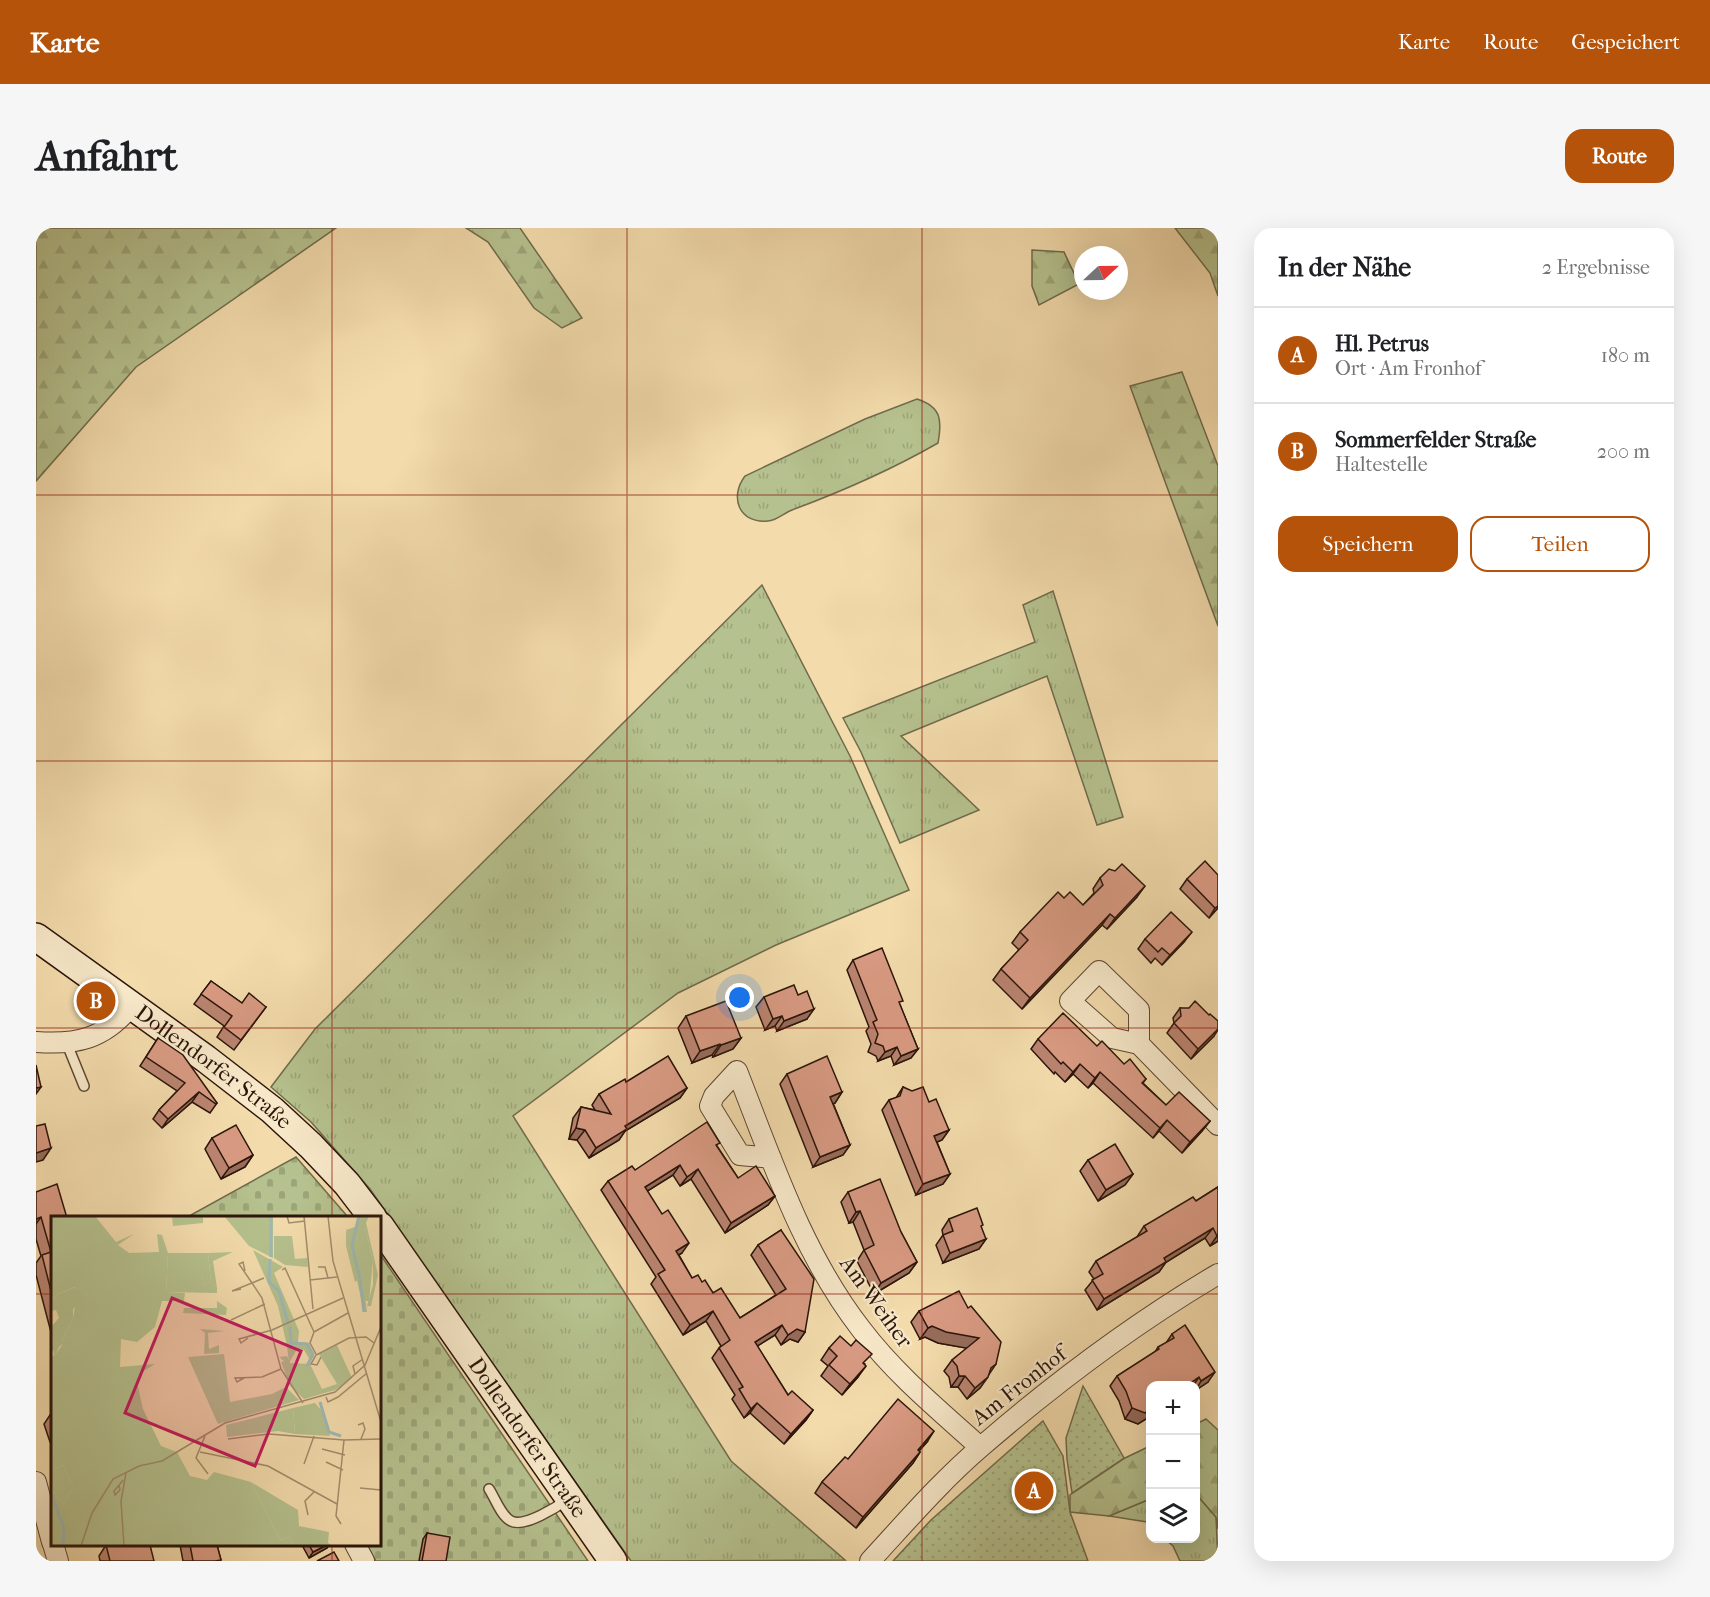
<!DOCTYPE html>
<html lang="de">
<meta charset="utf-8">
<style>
body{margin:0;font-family:"IM FELL French Canon",serif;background:#f6f6f6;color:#202124}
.controls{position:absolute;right:18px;bottom:18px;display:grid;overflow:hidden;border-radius:12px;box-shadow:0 6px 24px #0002}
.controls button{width:54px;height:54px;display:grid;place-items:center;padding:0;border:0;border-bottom:2px solid #e0e0e0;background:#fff;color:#202124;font:30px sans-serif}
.compass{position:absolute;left:1038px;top:18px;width:54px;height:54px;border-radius:50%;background:#fff;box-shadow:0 6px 24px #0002;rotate:68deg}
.you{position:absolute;left:704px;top:770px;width:21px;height:21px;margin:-15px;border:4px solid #fff;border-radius:50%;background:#1a73e8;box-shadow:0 0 0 9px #1a73e833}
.badge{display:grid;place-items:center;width:39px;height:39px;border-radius:50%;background:#b45309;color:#fff;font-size:20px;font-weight:700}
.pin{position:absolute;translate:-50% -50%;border:3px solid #fff;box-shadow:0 2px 6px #0006}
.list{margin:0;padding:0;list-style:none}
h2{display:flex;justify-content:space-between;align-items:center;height:78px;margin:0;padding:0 24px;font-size:26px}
h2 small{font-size:20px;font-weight:400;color:#757577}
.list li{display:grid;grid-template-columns:39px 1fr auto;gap:18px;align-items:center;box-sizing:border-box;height:96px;padding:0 24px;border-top:2px solid #e0e0e0}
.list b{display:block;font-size:22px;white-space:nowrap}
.list p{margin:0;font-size:20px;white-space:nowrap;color:#757577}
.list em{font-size:20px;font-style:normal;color:#757577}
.actions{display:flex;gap:12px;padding:18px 24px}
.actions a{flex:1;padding:14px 0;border:2px solid #b45309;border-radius:18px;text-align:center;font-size:21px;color:#b45309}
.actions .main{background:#b45309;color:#fff}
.icon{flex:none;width:33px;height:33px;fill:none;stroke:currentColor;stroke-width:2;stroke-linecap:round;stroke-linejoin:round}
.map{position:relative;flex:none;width:1182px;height:1333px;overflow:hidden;border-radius:18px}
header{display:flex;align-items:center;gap:36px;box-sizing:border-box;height:84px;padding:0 30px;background:#b45309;color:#fff}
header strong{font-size:28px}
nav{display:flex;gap:33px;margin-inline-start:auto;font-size:21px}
.intro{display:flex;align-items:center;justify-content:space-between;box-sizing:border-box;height:144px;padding:0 36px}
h1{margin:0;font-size:42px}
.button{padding:15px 27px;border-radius:18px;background:#b45309;color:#fff;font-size:21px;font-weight:700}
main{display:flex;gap:36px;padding:0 36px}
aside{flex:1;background:#fff;border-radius:18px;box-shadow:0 6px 24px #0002}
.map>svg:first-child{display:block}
.grass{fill:url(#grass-tufts);stroke:#706b4c;stroke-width:1.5}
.forest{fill:url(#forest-firs);stroke:#706b4c;stroke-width:1.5}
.cemetery{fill:url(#cemetery-stones);stroke:#706b4c;stroke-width:1.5}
.park{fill:url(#park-dots);stroke:#706b4c;stroke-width:1.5}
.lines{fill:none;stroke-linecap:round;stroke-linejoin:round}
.lane-casing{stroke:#5d4632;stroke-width:12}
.street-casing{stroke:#5d4632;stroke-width:22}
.secondary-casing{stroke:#2b150a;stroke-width:30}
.lane{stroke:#f7e8c9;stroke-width:9}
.street{stroke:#f7e8c9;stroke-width:20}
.secondary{stroke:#f7e8c9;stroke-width:27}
.wall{fill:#ba8470;stroke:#2b150a;stroke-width:1.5}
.shaded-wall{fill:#976c5b;stroke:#2b150a;stroke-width:1.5}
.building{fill:#d89a82;stroke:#2b150a;stroke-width:1.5}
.grid{fill:none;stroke:#8f2418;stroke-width:1.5;stroke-opacity:0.55}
.labels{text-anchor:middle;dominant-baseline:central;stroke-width:4.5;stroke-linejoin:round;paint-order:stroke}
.street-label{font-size:22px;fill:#2b150a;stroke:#f7e8c9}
.inset-river{fill:none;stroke:#9fb9b4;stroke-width:3}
.inset-road{fill:none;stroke:#a38c6b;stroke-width:1.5}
.view{fill:#c2185b;fill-opacity:0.15;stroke:#c2185b;stroke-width:3}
.inset-edge{fill:none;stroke:#2b150a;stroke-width:3}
</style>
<header>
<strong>Karte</strong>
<nav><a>Karte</a><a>Route</a><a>Gespeichert</a></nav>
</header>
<div class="intro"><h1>Anfahrt</h1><a class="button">Route</a></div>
<main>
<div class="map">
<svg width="1182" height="1333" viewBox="0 0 1182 1333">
<defs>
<pattern id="grass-tufts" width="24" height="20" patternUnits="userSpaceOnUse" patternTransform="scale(1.5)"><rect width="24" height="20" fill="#b5c18e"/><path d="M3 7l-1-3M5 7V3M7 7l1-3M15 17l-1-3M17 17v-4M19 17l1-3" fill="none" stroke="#9ca579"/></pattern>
<pattern id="forest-firs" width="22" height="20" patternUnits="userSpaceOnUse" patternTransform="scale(1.5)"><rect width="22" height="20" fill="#b5c18e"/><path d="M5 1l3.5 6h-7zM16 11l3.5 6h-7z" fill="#9ca579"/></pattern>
<pattern id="cemetery-stones" width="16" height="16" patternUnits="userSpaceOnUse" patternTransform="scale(1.5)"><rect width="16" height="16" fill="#b5c18e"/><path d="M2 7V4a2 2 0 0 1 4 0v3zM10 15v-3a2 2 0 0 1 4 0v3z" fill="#9ca579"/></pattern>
<pattern id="park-dots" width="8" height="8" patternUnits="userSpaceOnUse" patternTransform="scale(1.5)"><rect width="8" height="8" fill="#b5c18e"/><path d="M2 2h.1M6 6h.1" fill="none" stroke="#9ca579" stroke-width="1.8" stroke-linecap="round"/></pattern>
</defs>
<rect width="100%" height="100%" fill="#f3dbac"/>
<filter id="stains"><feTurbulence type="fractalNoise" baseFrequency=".00333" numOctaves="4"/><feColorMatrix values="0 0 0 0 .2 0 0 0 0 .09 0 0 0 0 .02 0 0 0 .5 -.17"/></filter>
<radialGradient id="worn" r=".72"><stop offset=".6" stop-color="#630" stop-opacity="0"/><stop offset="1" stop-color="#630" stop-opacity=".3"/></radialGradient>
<g class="grass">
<path d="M881,171C906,179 906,193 902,215C855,242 807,263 756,282C748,285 740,293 732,293C703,296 693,269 709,248L829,191Z"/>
<path d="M726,357L814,528L873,662L740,717L642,765L477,888L695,1233L809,1332L595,1333L334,961L275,894L235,859L279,801Z"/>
<path d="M1017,363L1087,589L1061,597L1011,448L865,508L943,582L864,615L825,524L807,490L999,414L987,377Z"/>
<path d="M1160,1266L1180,1289L1182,1333H1144L1137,1318L1129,1311L1160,1310Z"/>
<path d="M1114,1271V1297L1111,1294L1073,1288Z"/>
</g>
<g class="forest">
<path d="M0,0H300L100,139L0,253Z"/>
<path d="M430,0H484L546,90L526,100L498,80L452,14Z"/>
<path d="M1139,0H1182V68L1174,45Z"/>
<path d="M996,22L1028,24L1043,56L1003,77L996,58Z"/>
<path d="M1146,144L1182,238V398L1094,158Z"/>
<path d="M1170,1191L1182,1202V1301L1180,1289L1160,1266V1196Z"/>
<path d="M1114,1218V1271L1073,1288L1034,1284V1267L1089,1230Z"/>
</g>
<g class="cemetery">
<path d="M260,929L312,989H157L155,987Z"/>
<path d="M344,1026L552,1333H340L331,1317L344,1316Z"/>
</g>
<g class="park">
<path d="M1047,1158L1088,1230L1036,1265L1031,1231L1030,1210Z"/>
<path d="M1007,1193L1027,1228L1034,1284L1052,1333H857L895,1292Z"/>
</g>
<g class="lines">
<defs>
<g id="lane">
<path d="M31,816L48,858"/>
<path d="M453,1261C459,1270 465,1288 475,1293C488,1300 521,1279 532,1271"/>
</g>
<g id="street">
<path d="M0,814C41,817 68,811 95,778"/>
<path d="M1103,816V782L1063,743L1034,773L1076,810L1103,816L1182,897"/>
<path d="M735,930L704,927L674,878L678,868L701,843C736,932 766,1025 825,1101C859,1146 903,1182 944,1219"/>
<path d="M0,1254L16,1314"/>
<path d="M17,1316L22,1333"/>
<path d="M319,1316L328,1333"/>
<path d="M834,1333C870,1294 905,1253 946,1218C1019,1155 1099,1095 1182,1046"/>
</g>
<g id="secondary">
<path id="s1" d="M0,709L170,831L236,882L275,918L311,956L337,990"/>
<path id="s2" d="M344,998L577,1333"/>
</g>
</defs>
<use href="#lane" class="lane-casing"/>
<use href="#street" class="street-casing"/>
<use href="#secondary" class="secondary-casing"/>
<use href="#lane" class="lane"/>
<use href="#street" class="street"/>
<use href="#secondary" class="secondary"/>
</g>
<g class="wall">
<path d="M1064,650L1101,669L1071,701L1066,697L986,781L957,752L965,741L983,722L976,715L984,704L1028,670L1047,677L1058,665L1057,661Z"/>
<path d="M1151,651L1182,680L1173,690L1144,661Z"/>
<path d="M1109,711L1148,714L1126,737L1119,730L1115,735L1102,721Z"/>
<path d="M817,732L864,777L882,821L875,830L858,837L855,828L842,833L840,828L832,824L835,816L830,803L833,799L811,742Z"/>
<path d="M175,753L206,775L230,779L198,822L181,809L188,798L158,776Z"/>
<path d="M762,767L771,791L741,803L739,798L729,802L720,779L728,769Z"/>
<path d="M1144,780L1173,787L1178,808L1155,831L1131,805L1138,795L1137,790Z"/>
<path d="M650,788L705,810L697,821L677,829L676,827L656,835L642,800Z"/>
<path d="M122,810L181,875L174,885L156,874L126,900L117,891L123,882L141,863L104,838Z"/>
<path d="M1002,811L1061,818L1110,851L1107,855L1130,877L1174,893L1166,903L1146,925L1123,903L1117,910L1057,855L1052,860L1037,846L1029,854L1019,844L1018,846L995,821Z"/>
<path d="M751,846L806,864L799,875H797L814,917L807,927L777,939L744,856Z"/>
<path d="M590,854L651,860L644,870L589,903L583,912L553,930L541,912L533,911L537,890L545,879L559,882L556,877L563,866Z"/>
<path d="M867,859L893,874L913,902L906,912L901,914L914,946L907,956L880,967L846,882L853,872L860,870Z"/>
<path d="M176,910L217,927L209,939L185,951L169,921Z"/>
<path d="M681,918L702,950L739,968L732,977L689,1005L655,951L644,958L637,947L611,963L646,1025L643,1027L656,1050L666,1054L704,1090L740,1067L715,1027L722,1017L745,1002L769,1104L762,1114L754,1111L745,1117L739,1107L721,1118L752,1167L777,1182L770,1192L748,1216L714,1185L708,1190L696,1171L699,1167L676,1130L683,1120L685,1118L670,1093L647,1107L615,1056L620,1049L565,962L572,953L599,942Z"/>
<path d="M1052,932L1097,946L1089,957L1062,973L1044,943Z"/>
<path d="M1182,959V1013L1174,1018L1169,1010L1130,1034L1123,1044L1061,1082L1049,1062L1058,1051L1053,1044L1060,1033L1101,1009L1108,998L1160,973Z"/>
<path d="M0,964L16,990V1108L0,1047V1035L5,1028L0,1011Z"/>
<path d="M812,964L865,1004L881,1034L873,1045L838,1066L821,1033L828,1022L817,994L813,995L805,974Z"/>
<path d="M913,991L950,1011L943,1021L907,1035L900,1017L907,1007L906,1002Z"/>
<path d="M883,1083L960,1136L944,1160L931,1171L922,1159H915L913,1149L908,1143L916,1132L931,1120L902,1115L889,1109L884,1111L875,1094Z"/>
<path d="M1136,1106L1172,1154L1160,1162V1158H1114L1113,1189L1102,1196L1089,1191L1083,1173L1074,1158L1081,1148L1119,1124L1122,1119L1130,1115Z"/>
<path d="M793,1120L829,1136L822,1149L806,1167L785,1148L792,1138L785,1132Z"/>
<path d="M14,1187H16V1213L14,1214L8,1196Z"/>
<path d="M891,1214L883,1223L884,1224L877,1235L820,1300L779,1265L786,1254L812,1231Z"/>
<path d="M391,1305L410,1333H383L387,1311Z"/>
<path d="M70,1317L118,1333H64L63,1328Z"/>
<path d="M144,1317H181L185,1332L184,1333H147Z"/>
<path d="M266,1317H293L291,1320L273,1330Z"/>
</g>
<g class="shaded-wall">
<path d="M1109,658L1101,669L1071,701L1079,690Z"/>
<path d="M1182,678V680L1173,690L1179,680Z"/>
<path d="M1074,686L1066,697L986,781L994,770Z"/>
<path d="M1156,704L1148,714L1126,737L1134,727Z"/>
<path d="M778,781L771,791L741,803L748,793Z"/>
<path d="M746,788L739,798L729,802L737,791Z"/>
<path d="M1182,801V802L1178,808L1155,831L1162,821Z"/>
<path d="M705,810L697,821L677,829L685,817Z"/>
<path d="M684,816L676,827L656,835L664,823Z"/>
<path d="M861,819L855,828L842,833L849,824Z"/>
<path d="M882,821L875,830L858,837L865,828Z"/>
<path d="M1044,836L1037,846L1029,854L1037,844Z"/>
<path d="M1064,844L1057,855L1052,860L1059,850Z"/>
<path d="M5,859L0,866V860Z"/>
<path d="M651,860L644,870L589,903L583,912L553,930L560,920L589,898Z"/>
<path d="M163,864L156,874L126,900L132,891Z"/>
<path d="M806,864L799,875L787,879L794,869Z"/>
<path d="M1131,892L1123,903L1117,910L1124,900Z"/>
<path d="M1174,893L1166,903L1146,925L1154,914Z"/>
<path d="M540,900L549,902L541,912L533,911Z"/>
<path d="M913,902L906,912L891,918L898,908Z"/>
<path d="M814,917L807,927L777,939L784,929Z"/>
<path d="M15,920L7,932L0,934V925Z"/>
<path d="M217,927L209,939L185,951L193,940Z"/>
<path d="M644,937L637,947L602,969L609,959Z"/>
<path d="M662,941L655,951L644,958L651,949Z"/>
<path d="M914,946L907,956L880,967L887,956Z"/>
<path d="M1097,946L1089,957L1062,973L1070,962Z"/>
<path d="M739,968L732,977L689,1005L695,995Z"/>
<path d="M824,983L817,994L813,995L820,984Z"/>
<path d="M5,989L0,996V991Z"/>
<path d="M1177,1000L1169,1010L1121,1040L1128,1030Z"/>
<path d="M1182,1007V1013L1174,1018L1181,1008Z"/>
<path d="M950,1011L943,1021L907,1035L914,1025Z"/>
<path d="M653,1015L646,1025L633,1033L640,1023Z"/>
<path d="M881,1034L873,1045L838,1066L845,1055Z"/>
<path d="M1130,1034L1123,1044L1061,1082L1068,1071Z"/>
<path d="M677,1083L670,1093L647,1107L654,1097Z"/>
<path d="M746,1097L739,1107L712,1124L719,1114Z"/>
<path d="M896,1098L943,1110L935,1121L902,1115L889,1109L884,1111L892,1100Z"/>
<path d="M761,1101L769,1104L762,1114L754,1111L745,1117L752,1107Z"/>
<path d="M830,1138L822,1149L806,1167L814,1156Z"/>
<path d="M1179,1144L1172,1154L1160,1162L1165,1153Z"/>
<path d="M923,1148H929L922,1159H915Z"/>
<path d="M952,1149L944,1160L931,1171L939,1160Z"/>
<path d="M1163,1149L1157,1158H1150Z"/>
<path d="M721,1175L714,1185L708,1190L715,1181Z"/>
<path d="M1096,1180L1114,1182V1187L1113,1189L1102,1196L1089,1191Z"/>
<path d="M777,1182L770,1192L748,1216L755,1206Z"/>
<path d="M898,1203L891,1214L874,1233L882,1222Z"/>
<path d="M884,1224L877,1235L820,1300L827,1289Z"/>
<path d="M291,1317H293L291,1320L273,1330L277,1324Z"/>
</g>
<g class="building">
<path d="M1169,633L1182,647V678L1179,680L1151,651Z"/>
<path d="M1086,636L1109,658L1079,690L1074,686L994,770L965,741L992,712L984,704L1022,664L1028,670L1034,664L1047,677L1067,657L1064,650L1073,641L1079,643Z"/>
<path d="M1135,684L1156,704L1134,727L1126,720L1122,724L1109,711Z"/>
<path d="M846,720L867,773L863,774L882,821L865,828L861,819L849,824L847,818L839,815L842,806L837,794L841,792L817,732Z"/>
<path d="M175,753L206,775L213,765L230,779L205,812L188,799L196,788L165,766Z"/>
<path d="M758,757L762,767L771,763L778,781L748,793L746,788L737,791L728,769Z"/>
<path d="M690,773L705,810L685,817L684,816L664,823L650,788Z"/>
<path d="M1159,773L1173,787L1174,786L1182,793V801L1162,821L1138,795L1145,788L1144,780H1153Z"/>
<path d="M1027,785L1061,818L1066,813L1088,836L1094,831L1110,851L1106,855L1130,877L1143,864L1174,893L1154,914L1131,892L1124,900L1064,844L1059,850L1044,836L1037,844L1027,834L1025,836L1002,811Z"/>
<path d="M122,810L147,827L181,875L180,876L163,864L132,891L123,882L149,855L110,829Z"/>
<path d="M632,828L651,860L589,898L591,901L560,920L549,902L540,900L545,879L575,886L563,866L589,851L590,854Z"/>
<path d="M791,828L806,864L794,869L814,917L784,929L751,846Z"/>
<path d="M0,837L5,859L0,860Z"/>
<path d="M867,859L876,863L887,859L893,874L900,871L913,902L898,908L914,946L887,956L853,872L864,868Z"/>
<path d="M671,894L684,915L680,917L702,950L720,938L739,968L695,995L662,941L651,949L644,937L609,959L626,986L632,982L653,1015L640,1023L656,1050L662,1047L666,1054L669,1052L677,1065L685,1060L704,1090L750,1061L722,1017L745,1002L778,1051L769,1104L761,1101L752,1107L746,1097L719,1114L752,1167L756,1163L777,1182L755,1206L721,1175L715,1181L703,1161L707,1159L683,1120L694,1112L677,1083L654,1097L622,1046L629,1042L572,953L596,938L599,942Z"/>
<path d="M9,896L15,920L0,925V898Z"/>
<path d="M200,897L217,927L193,940L176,910Z"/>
<path d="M1079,916L1097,946L1070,962L1052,932Z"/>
<path d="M844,951L865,1004L881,1034L845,1055L828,1022L838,1017L824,983L820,984L812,964Z"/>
<path d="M21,956L31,990H16V1067L6,1027L15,1024L5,989L0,991V964Z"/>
<path d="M1182,959V1007L1181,1008L1177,1000L1128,1030L1130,1034L1068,1071L1056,1052L1067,1046L1060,1033L1111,1003L1108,998L1157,969L1160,973Z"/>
<path d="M941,980L947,997L945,998L950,1011L914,1025L907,1007L917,1003L913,991Z"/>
<path d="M923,1063L932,1080L935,1078L965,1114L960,1136L955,1140L952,1149L939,1160L929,1148H923L921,1138L916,1132L943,1110L910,1104L896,1098L892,1100L883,1083Z"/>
<path d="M1149,1097L1179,1144L1165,1153L1163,1149L1150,1158H1146L1144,1154L1139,1158H1114V1182L1109,1185L1096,1180L1090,1163L1081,1148L1123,1121L1122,1119L1138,1110L1136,1106Z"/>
<path d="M804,1108L815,1118L820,1112L836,1126L827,1135L830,1138L814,1156L793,1137L801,1128L793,1120Z"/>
<path d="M862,1171L898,1203L882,1222L884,1224L827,1289L786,1254L809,1229L812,1231Z"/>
<path d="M391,1305L414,1309L410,1333H386Z"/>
<path d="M70,1317H114L118,1333H74Z"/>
<path d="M154,1317H181L185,1332L179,1333H157Z"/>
<path d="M273,1317H291L277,1324Z"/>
<path d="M298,1324L303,1333H281Z"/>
</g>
<path class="grid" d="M296,0V990M591,0V1333M886,0V1333M0,267H1182M0,533H1182M0,800H1182M0,1066H16M344,1066H1182M296,1316V1333"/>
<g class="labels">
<g class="street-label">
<text stroke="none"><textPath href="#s1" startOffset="220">Dollendorfer Straße</textPath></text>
<text transform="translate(840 1074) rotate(54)">Am Weiher</text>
<text transform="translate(983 1158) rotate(-38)">Am Fronhof</text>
<text stroke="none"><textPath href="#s2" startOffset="258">Dollendorfer Straße</textPath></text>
</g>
</g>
<g transform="translate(15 988)">
<rect width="330" height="330" fill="#f3dbac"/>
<path d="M173,0H222V42L198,30ZM308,11H314L322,45L318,85H313L305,28ZM295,14L308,63L304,66L295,30ZM223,20H241L244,43L256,42L257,51L234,49L223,42ZM202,34L232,51L223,57L248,115L247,126L236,130L227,90ZM117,37H157L160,66L152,68L149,38L141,53L147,52L151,72H166V77L115,76ZM25,71L36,79L22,93V103L3,141L0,111L8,102L5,94L0,95V87L7,78ZM149,113L174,115L157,117L158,133L168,129V137L153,138L154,117ZM173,138L179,186L221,178L235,171L248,184L167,208L137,141ZM264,187L272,196L279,220L244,218L242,192ZM12,249L22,272L12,289L0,272V255ZM200,266L247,294L248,310L278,316L277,327L282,330H243L239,321L229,324Z" fill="#b5c18e"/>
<path d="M0,0H44L65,26L83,18L67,29L78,37L108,36L106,18L111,19L117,37L115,76L134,77L133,85H111L104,111L86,126L70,123L69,151L104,148L91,156L86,167L92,193L110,230L126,236L139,260L156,264L163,256L200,266L229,324L239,321L243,330H0V272L12,289L22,272L12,249L0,255V139L3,140L12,128L0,136V121L3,131L11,125L22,103L25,84L36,79L24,71L7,78L0,87ZM121,0H152V7L122,10ZM307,0H318L315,7L327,59L320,90H316L322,69V45L314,11H309L305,28L314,55L311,59L316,96H313L295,14L304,11ZM182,36L162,45L166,72L150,73L147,53H141L140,37L150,38L152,68L160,66L157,37ZM166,85L176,92L175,99L132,97L133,92H166ZM247,126L258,127L263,141L259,144L253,134L246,133L238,147L236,130Z" fill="#b5c18e"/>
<path d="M242,192L244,218L227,215L176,221L175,209Z" fill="#b5c18e"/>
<path d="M286,129L301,162L284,174L253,183L239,170L230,146L233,145L228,141L236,140L239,147L259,148L271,173L286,168L268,138Z" fill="#b5c18e"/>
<path class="inset-river" d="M308,0L301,29L309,63M220,41V0M219,43L218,66L228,75L237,107M309,64L313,96M239,111L240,127L256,128L262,138L256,150M269,186L278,216L290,220M0,278L13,312L12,330"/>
<path class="inset-road" d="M236,0L238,7L254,5M253,0L262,93M277,0L282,45L330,206M267,51H274L277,62M231,54L234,52L263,116M194,55L192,46L188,48L201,67L213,62M259,64L286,61M190,73L181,75L201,67L211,82L230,153L252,187M180,104L214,88M221,114L292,82M263,116L297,97M263,116L259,127L265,138M197,122L190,127L188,123L221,114M270,141L266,149L260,148L265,139L298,122L315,121L323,127M304,158L302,150L312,143M193,162L186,166L184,162L211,161L230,153M275,181L277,186L287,181L316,157M307,209L312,207L314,213L310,223M154,220L145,242L157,258M177,223L218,218L293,224L330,223M271,233L294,239M149,236L217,250L286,288M275,246L292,254M253,248L263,220M68,269L69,274L64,279L63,275L69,268L72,264M309,272L330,274M257,299L254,285L263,276M290,308L285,300L293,224M30,330L41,297L62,263L88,250L111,245L174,207L284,176L314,149L330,111M73,330L70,285L75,257"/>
<path class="view" d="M121,82L250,135L204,250L74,197Z"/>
<rect width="330" height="330" class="inset-edge"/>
</g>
<rect width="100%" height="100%" filter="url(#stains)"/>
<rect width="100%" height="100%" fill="url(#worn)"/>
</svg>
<div class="controls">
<button>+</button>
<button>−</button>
<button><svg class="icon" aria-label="layers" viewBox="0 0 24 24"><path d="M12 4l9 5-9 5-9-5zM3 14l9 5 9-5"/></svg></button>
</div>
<svg class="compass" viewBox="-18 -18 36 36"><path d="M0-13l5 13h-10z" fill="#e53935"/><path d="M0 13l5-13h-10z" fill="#757577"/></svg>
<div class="you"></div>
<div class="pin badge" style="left:998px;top:1263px">A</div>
<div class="pin badge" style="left:60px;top:773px">B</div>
</div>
<aside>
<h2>In der Nähe<small>2 Ergebnisse</small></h2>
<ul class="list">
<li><span class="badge">A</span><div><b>Hl. Petrus</b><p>Ort · Am Fronhof</p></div><em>180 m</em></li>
<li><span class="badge">B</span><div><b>Sommerfelder Straße</b><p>Haltestelle</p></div><em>200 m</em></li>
</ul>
<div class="actions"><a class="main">Speichern</a><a>Teilen</a></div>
</aside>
</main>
